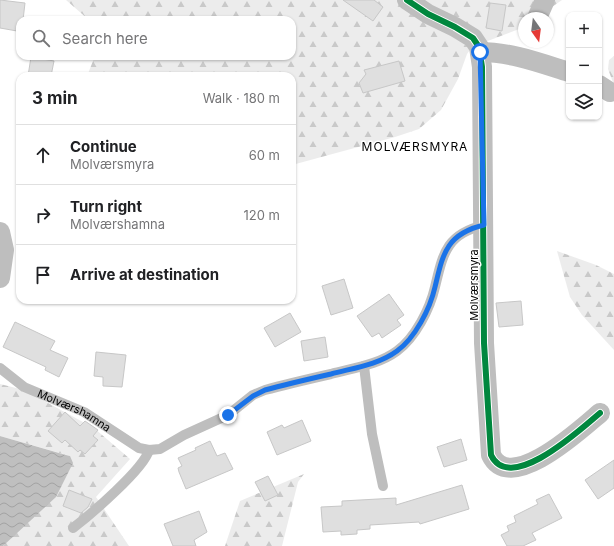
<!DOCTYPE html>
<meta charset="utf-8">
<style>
body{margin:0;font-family:Inter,sans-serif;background:#f2f2f2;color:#202124}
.controls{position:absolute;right:12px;top:12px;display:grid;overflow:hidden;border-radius:8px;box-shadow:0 1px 3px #0004}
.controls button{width:36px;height:36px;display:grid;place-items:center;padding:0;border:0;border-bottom:1px solid #e0e0e0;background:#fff;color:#202124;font:20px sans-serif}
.compass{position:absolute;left:518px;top:12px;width:36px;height:36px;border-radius:50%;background:#fff;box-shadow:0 1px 3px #0004;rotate:166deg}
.stop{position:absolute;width:12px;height:12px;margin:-9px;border:3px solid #1a73e8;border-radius:50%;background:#fff}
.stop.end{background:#1a73e8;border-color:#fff;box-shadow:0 1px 4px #0008}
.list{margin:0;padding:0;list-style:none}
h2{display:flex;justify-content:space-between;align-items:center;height:52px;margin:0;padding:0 16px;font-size:17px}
h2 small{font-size:13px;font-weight:400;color:#757577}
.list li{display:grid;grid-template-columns:26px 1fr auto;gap:12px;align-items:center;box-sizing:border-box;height:60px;padding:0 16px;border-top:1px solid #e0e0e0}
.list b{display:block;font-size:15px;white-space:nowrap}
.list p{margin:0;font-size:13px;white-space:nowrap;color:#757577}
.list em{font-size:13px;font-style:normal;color:#757577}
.icon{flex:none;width:22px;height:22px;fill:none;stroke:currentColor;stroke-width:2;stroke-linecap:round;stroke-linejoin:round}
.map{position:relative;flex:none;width:614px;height:546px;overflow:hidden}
.search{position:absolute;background:#fff;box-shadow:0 1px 3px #0004;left:16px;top:16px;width:280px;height:44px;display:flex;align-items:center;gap:10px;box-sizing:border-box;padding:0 14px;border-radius:12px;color:#757577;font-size:15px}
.panel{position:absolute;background:#fff;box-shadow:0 1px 3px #0004;left:16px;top:72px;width:280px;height:232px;border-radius:12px}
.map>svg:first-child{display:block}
.forest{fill:url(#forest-firs)}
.water{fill:url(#water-waves)}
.building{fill:#dfdfdf;stroke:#c7c7c7}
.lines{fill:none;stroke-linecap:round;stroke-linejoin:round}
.service{stroke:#bebebe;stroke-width:10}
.minor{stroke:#bebebe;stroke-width:20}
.cycleway-casing{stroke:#fff;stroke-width:8}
.cycleway{stroke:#00873e;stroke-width:6}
.route{stroke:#1a73e8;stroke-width:5}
.labels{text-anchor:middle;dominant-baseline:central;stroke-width:3;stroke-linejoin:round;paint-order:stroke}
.street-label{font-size:11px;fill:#000;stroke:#fff}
.neighbourhood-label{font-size:12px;letter-spacing:1px;fill:#000;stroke:#fff}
</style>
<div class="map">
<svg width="614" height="546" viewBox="0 0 614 546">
<defs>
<pattern id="forest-firs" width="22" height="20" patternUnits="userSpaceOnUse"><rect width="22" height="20" fill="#ececec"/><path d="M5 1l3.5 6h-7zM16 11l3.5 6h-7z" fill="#c9c9c9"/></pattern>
<pattern id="water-waves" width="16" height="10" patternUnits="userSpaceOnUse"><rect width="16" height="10" fill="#bfbfbf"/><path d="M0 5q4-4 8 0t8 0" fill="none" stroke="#a2a2a2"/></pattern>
</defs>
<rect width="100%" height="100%" fill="#fff"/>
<g class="forest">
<path d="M66,0H562L536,18H524V26L519,29L472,47L467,54L458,79L441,110L419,129L395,137L292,165V76H87L95,56H292V20H89Z"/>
<path d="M614,56V85L608,69L609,60Z"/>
<path d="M557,251L596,265L614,274V350L582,315L570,297Z"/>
<path d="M0,384L24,390L94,428L130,459L96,497L129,546H3L24,525L70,456L0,436Z"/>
<path d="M304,474L298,482L282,546H225L240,501Z"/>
</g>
<path class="water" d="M0,436L66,455L70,456L73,463L56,497L3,546H0Z"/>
<g class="building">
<path d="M0,0L25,3L23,20H20V26H18L17,31L0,28Z"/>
<path d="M343,0H374L383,7L373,21Z"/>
<path d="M490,3L506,5L502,31L486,28Z"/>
<path d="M31,57L54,61L51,76H28Z"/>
<path d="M399,61L405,81L363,93L359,83L366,74L364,70Z"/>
<path d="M344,279L353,308L331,315L322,286Z"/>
<path d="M389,294L404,315L397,320L401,325L382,338L379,333L372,337L357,316Z"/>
<path d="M521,301L523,325L499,327L496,303Z"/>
<path d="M290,313L301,332L275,347L264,328Z"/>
<path d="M15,322L55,341L50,350L68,358L59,377L45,370L46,367L3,347Z"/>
<path d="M325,337L328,357L304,361L301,341Z"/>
<path d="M96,352L126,355L122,387L103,386V377L94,376Z"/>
<path d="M65,412L80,426L85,421L98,430L93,436L98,440L85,454L80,450L78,452L65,440L62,443L48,431Z"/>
<path d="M302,420L311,441L277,455L267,432L282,425L284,428Z"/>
<path d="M461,439L467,460L444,467L437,447Z"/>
<path d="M210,441L217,456L225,453L233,469L186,489L179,472L178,468L182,466L178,458L196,450L195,448Z"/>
<path d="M614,460V488L598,499L585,480Z"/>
<path d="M268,476L278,495L265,501L255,482Z"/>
<path d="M462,485L469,509L420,524L419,522L370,525V529L357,530V534L341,535V531L323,532L321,507L342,506V501L396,498V505Z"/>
<path d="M69,490L92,499L88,507L81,513L63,506Z"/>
<path d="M549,494L562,518L532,533L536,540L523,546H507L501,535L509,531L507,526L516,522L514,516L538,504L536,500Z"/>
<path d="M199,511L207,532L194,540L196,546H173L164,524Z"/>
</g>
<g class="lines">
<g class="service">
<path d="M364,366L372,434L383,486"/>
<path id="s1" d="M0,368L24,387L84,412L139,448L149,450L160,449L184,435L228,415L253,395L265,390C287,384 309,379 331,374C353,368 378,365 397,351C415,338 430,309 435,287C443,254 446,234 484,225"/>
<path d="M73,528C90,515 144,469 149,450"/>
</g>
<g class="minor">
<path d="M407,0L428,14L455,27L473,38L479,47L482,67L484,343L491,455C510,495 581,429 600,413"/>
<path d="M537,18L545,0"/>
<path d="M480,52C511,52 540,63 569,72"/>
<path d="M599,85L610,92"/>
<path d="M0,232L4,250L0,278"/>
</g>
<defs>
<path id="cycleway" d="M407,0L428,14L455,27L473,38L479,47L482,67L484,343L491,455C510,495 581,429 600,413"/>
</defs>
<use href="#cycleway" class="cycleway-casing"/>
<use href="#cycleway" class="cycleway"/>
</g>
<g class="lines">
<path class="route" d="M228,415L253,396L265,390C287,384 309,379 331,374C353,368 378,365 397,351C415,338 430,309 435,287C443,254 446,234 484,225L480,52"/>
</g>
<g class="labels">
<g class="street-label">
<text transform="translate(474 285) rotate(-90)">Molværsmyra</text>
<text stroke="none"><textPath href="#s1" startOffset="86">Molværshamna</textPath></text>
</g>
<g class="neighbourhood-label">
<text x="415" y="146">MOLVÆRSMYRA</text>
</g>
</g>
</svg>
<div class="controls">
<button>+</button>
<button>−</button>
<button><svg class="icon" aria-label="layers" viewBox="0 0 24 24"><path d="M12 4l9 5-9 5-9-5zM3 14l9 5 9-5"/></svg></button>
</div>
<svg class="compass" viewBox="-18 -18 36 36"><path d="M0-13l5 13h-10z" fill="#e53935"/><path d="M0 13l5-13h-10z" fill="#757577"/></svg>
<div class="stop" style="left:480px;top:52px"></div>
<div class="stop end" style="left:228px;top:415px"></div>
<div class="search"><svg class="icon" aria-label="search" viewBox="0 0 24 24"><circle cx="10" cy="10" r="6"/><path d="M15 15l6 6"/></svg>Search here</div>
<section class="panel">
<h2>3 min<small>Walk · 180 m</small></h2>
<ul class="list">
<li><svg class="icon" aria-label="ahead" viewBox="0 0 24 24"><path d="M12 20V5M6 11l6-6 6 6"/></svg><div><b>Continue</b><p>Molværsmyra</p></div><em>60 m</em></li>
<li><svg class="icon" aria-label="right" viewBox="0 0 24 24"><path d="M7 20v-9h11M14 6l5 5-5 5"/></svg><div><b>Turn right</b><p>Molværshamna</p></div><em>120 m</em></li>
<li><svg class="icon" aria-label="arrive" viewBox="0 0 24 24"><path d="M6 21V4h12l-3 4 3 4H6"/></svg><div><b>Arrive at destination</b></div></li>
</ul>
</section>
</div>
